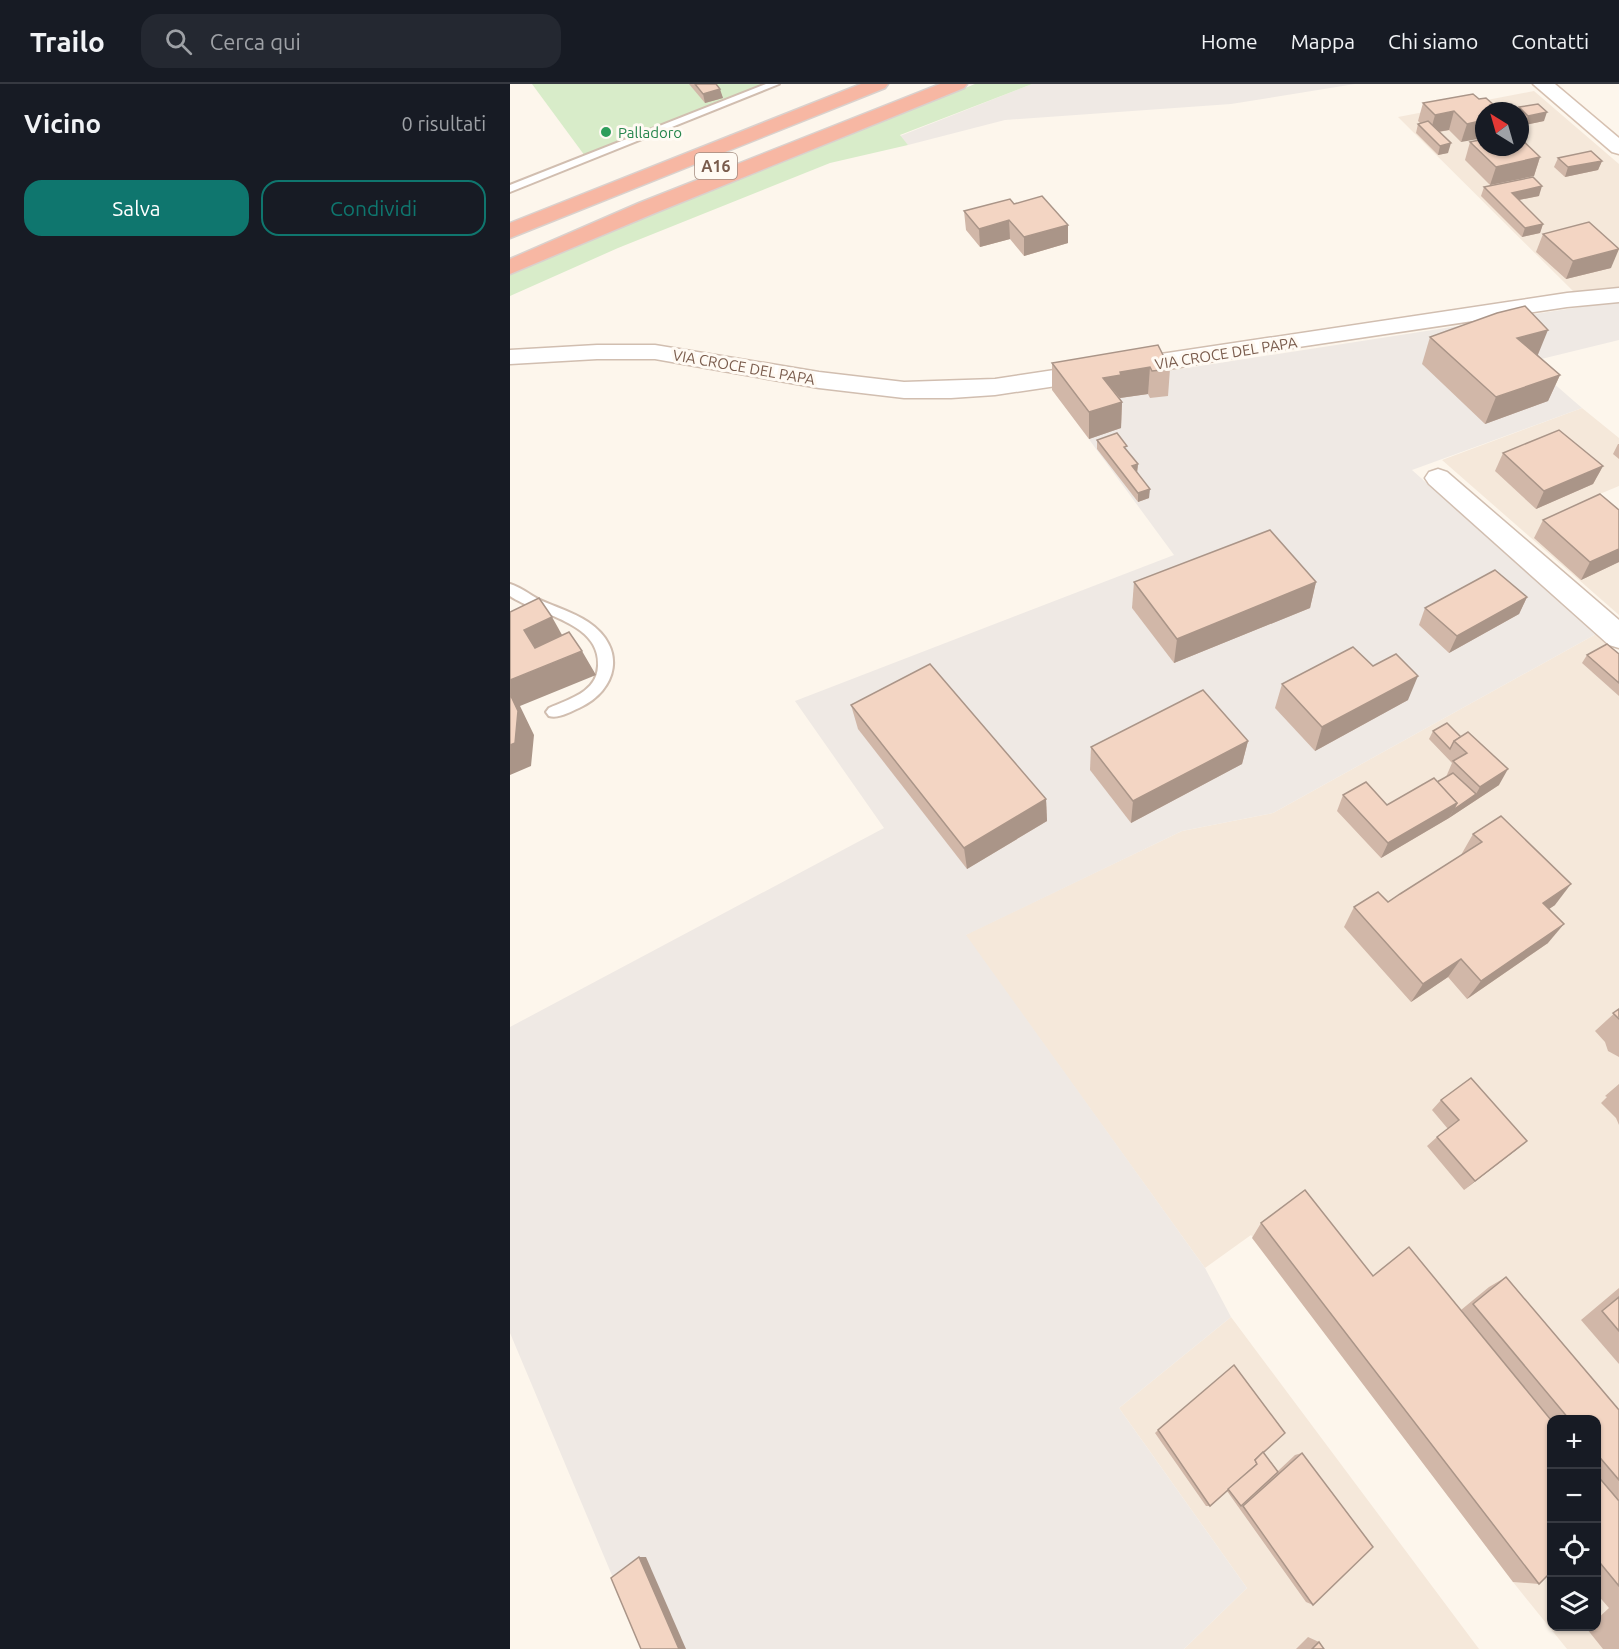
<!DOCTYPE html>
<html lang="it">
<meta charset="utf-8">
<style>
body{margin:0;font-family:Ubuntu,sans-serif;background:#242831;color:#f1f3f6}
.controls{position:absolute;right:18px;bottom:18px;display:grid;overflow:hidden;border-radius:12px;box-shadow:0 2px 4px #0004}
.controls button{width:54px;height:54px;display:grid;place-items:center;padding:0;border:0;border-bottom:2px solid #363941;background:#171b24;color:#f1f3f6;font:30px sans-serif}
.compass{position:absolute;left:965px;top:18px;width:54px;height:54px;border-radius:50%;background:#171b24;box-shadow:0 2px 4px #0004;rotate:323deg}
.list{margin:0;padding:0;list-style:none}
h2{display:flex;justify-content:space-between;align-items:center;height:78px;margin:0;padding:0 24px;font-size:26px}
h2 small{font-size:20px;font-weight:400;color:#9ea1a6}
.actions{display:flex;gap:12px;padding:18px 24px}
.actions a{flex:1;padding:14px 0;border:2px solid #0f766e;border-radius:18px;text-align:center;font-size:21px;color:#0f766e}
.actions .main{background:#0f766e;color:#fff}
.icon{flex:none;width:33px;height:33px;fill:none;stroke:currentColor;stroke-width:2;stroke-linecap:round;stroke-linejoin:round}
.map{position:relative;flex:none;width:1109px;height:1565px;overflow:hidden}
header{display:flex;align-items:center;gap:36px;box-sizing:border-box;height:84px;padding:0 30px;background:#171b24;border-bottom:2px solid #363941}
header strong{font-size:28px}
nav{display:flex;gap:33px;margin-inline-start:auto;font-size:21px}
.search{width:420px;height:54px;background:#242831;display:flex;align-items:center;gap:15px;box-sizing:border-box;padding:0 21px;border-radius:18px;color:#9ea1a6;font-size:22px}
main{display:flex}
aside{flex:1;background:#171b24}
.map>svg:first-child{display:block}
.residential{fill:#f5e8da;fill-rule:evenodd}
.industrial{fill:#efe9e4}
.green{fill:#d8ecc9}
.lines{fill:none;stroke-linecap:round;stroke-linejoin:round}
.lane-casing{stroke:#d1beb0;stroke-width:4}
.street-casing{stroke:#d1beb0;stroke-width:3}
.secondary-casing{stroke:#d6c0b0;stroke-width:3}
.highway-casing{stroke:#dad1cd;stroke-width:3}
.lane{fill:#fff;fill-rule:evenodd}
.street{fill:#fff;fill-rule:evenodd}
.secondary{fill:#fff;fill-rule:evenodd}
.highway{fill:#f7b7a3;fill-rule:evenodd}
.wall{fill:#d1b7a8}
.shaded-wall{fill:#aa9588}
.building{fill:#f3d5c3;stroke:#aa9588;stroke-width:1.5}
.leisure-dot{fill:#2e9e5b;stroke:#fffaf3;stroke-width:2}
.labels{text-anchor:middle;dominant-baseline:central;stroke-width:6;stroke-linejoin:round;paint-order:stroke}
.far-leisure-label{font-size:15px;fill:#27864d;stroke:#fffaf3;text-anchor:start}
.far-street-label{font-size:15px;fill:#7a5c4d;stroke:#fffaf3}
.shield{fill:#fffaf3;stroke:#a28b7f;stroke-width:1.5}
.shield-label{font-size:16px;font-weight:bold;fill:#7a5c4d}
</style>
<header>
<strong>Trailo</strong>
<div class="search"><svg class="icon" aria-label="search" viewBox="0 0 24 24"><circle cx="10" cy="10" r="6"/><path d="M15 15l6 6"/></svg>Cerca qui</div>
<nav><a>Home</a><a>Mappa</a><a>Chi siamo</a><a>Contatti</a></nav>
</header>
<main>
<aside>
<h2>Vicino<small>0 risultati</small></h2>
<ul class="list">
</ul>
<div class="actions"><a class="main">Salva</a><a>Condividi</a></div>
</aside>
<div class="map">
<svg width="1109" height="1565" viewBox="0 0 1109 1565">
<rect width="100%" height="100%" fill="#fdf6ec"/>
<g class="residential">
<path d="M1024,7L1109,80V204L1064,208L888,33ZM974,27H1010V63H974Z"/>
<path d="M1072,324L1109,354V402L1080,414L1109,438V531L932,376Z"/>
<path d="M1086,550L1109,570V1565H1057L1003,1498L741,1151L695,1184L455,851L672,747L763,729ZM1042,1336H1086V1542H1042Z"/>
<path d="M721,1233L969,1565H674L737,1504L609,1324Z"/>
</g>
<g class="industrial">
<path d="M522,0H845L721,20L495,36L398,61L390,52Z"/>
<path d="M1109,217V256L1019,278L1072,324L902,386L1086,550L763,729L672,747L456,851L695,1184L721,1233L609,1324L737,1504L674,1565H133L0,1249V943L374,744L285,617L664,471L542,305Z"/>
</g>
<g class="green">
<path d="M22,0H254L75,72Z"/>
<path d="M465,0H522L390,51L398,61L320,79L108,164L0,212V191L158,123Z"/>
</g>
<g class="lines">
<defs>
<g id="lane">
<path d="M256,0H269L0,108V101Z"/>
<path d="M0,500C10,503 19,510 28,515C45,523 63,528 78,538C117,564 108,606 69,624C60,628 48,635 39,632L36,628L39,624C59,615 87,608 88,582C91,538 28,531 0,512Z"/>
</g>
<g id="street">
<path d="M1109,204V218L1057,223L749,269L654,286L485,311L441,314H394L309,304L145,275H87L0,280V266L87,261H145L309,288L394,298L485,295L1057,209Z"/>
<path d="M928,385L937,388L1109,536V564L1099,561L919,400L915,394L919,388Z"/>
</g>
<path id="secondary" d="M1023,0H1045L1109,54V70L1102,68Z"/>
<g id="highway">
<path d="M351,0H378L375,4L0,154V139Z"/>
<path d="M430,0H457L454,4L145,129L0,190V175L129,119Z"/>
</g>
</defs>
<use href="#lane" class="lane-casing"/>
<use href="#street" class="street-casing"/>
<use href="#secondary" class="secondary-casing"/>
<use href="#highway" class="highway-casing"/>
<use href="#lane" class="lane"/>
<use href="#street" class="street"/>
<use href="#secondary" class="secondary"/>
<use href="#highway" class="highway"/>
</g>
<g class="wall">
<path d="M179,0H206L213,14L195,19Z"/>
<path d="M969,15L951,58L939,46L929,48L938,69L928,71L906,49L908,40L910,39L908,37L913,19Z"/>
<path d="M1009,23L1034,37L1015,41L1010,36V27H1008Z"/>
<path d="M960,58L1030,73L1024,92L980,101L955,76Z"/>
<path d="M1048,74L1092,77L1088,86L1055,93L1044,83Z"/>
<path d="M974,103L1029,112L1009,116L1033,140L1030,149L1012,153L971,112Z"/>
<path d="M504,120L558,141V159L514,172L500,155L470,163L456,146L454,127Z"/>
<path d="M1033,150L1101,184L1056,195L1026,168Z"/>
<path d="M920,253L1028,271L1050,291L1038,317L975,340L912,280Z"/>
<path d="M542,279L660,285L658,312L640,314L638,310L610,314L612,318L611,344L579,355L542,306Z"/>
<path d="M587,356L617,367L628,380L627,388L639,414L628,418L587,365Z"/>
<path d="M1108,360H1109V375L1103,370Z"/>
<path d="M993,369L1093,382L1083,400L1026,425L985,387Z"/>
<path d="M1109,426V478L1071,496L1024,454L1033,436Z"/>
<path d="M624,498H806L800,524L664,579L622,524Z"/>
<path d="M1017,513L1009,530L939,569L909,541L915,524Z"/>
<path d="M1109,570V612L1072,579L1077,571Z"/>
<path d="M772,600L898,616L805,667L765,624Z"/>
<path d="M341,621L536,715L537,737L457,785L348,645Z"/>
<path d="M937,639L989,701L939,734L871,774L827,727L833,711L877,721L936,693L942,679L919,655L923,647Z"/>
<path d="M738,657L732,680L621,739L580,686L581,663Z"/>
<path d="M963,750L1045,821L1039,825L1038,859L957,915L938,893L901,918L834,843L844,823L878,818L951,771Z"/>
<path d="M1109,925V973L1098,967L1095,958L1085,947Z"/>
<path d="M1109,1000V1041L1106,1034L1091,1019L1097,1013L1095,1012Z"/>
<path d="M931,1016L1006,1066L954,1106L917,1062L927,1053L938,1045L922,1026Z"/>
<path d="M751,1139L863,1192L951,1226L979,1203L996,1193L1109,1326V1565H1093L1077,1545L1080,1542H1086V1536L1099,1524L1086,1509V1335H1041L1029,1500L1003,1498L742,1154Z"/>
<path d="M1109,1204V1280L1071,1236Z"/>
<path d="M648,1346L753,1368L768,1387L785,1371L792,1369L803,1521L796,1518L717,1407L700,1422H696L645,1349Z"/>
<path d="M798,1553L809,1558L814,1565H786Z"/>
</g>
<g class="shaded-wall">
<path d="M210,5L213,14L195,19L193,10Z"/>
<path d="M944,27L939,46L920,49L925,31Z"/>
<path d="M1037,28L1034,37L1015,41L1018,32Z"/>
<path d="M974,36V54L951,58L957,40Z"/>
<path d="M941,59L938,69L928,71L930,62Z"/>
<path d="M1030,73L1024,92L980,101L986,83Z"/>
<path d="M1092,77L1088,86L1055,93L1058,83Z"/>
<path d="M1032,102L1029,112L999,118L1002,109Z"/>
<path d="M499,136L500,155L470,163L469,145Z"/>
<path d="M1033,140L1030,149L1012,153L1015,144Z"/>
<path d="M558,141V159L514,172V153Z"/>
<path d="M1109,165L1101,184L1056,195L1063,177Z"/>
<path d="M1038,246L1027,273L1007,254Z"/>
<path d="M640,283L638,310L610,314L593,294L610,288Z"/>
<path d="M1050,291L1038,317L975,340L986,313Z"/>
<path d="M612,318L611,344L579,355V328Z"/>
<path d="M628,380L627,389L622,382Z"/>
<path d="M1093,382L1083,400L1026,425L1034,407Z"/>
<path d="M640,405L639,414L628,418V409Z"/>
<path d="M1109,465V478L1071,496L1080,478Z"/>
<path d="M806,498L800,524L664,579L667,555Z"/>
<path d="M1017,513L1009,530L939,569L947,552Z"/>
<path d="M42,533L56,558L29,570L14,546Z"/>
<path d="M72,567L86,591L10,622L24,651L21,682L0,691V596Z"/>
<path d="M908,592L898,616L805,667L812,643Z"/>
<path d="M738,657L732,680L621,739L623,717Z"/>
<path d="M998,685L989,701L939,734L943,726L966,710L970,703Z"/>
<path d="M536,715L537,737L457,785L454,764Z"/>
<path d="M947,719L939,734L871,774L878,759Z"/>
<path d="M1061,800L1045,821L1018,839L1033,819Z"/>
<path d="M1054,840L1038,859L957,915L971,897Z"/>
<path d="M951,875L938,893L901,918L913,900Z"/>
<path d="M1017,1057L1006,1066L954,1106L965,1097Z"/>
<path d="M129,1473H136L176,1565H169Z"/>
</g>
<g class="building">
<path d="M185,0H206L210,5L193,10Z"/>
<path d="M963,10L969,15L976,14L986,23L993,21L999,27H974V36L957,40L944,27L925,31L913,19Z"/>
<path d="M1028,20L1037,28L1018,32L1009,23Z"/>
<path d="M918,37L941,59L930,62L908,40Z"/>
<path d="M1010,54L1030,73L986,83L960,58L974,55V63H1010Z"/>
<path d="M1081,67L1092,77L1058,83L1048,74Z"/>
<path d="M1023,93L1032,102L1002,109L1033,140L1015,144L974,103Z"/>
<path d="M532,112L558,141L514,153L499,136L469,145L454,127L500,115L504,120Z"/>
<path d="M1079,138L1109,165L1063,177L1033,150Z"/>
<path d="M1015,222L1038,246L1007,254L1050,291L986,313L920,253L987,229Z"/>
<path d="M648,261L660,285L642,287L640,283L610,288L611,291L593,294L612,318L579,328L542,279Z"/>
<path d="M1049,346L1093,382L1034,407L993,369Z"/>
<path d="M607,349L617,362L614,363L628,380L622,382L640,405L628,409L587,356Z"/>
<path d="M1090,410L1109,426V465L1080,478L1033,436Z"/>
<path d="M760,446L806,498L667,555L624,498Z"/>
<path d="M985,486L1017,513L947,552L915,524Z"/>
<path d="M29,514L42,533L14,546L25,564L59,548L72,567L0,596V528Z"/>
<path d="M1097,560L1109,570V599L1077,571Z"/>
<path d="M843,563L863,582L886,570L908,592L812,643L772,600Z"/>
<path d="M420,580L536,715L454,764L341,621Z"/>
<path d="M693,606L738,657L623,717L581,663Z"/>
<path d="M0,610L8,627L5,659L0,661Z"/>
<path d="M937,639L951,653L944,657L940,665L923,647Z"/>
<path d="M958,648L998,685L970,703L943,677L957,669L944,657Z"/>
<path d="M943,689L966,710L943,726L947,719L927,698Z"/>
<path d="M924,694L947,719L878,759L833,711L856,698L877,721Z"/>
<path d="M991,732L1061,800L1033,819L1054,840L971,897L951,875L913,900L844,823L868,808L878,818L890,810L972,758L963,750Z"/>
<path d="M1109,925V935L1103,929Z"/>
<path d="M961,994L1017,1057L965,1097L927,1053L949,1036L931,1016Z"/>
<path d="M795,1106L863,1192L899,1163L1041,1336V1488L1029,1500L751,1139Z"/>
<path d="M996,1193L1109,1326V1396L1086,1369V1335H1059L963,1220Z"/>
<path d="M1109,1213V1247L1092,1227Z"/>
<path d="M724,1281L775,1349L745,1376L747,1380L700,1422L648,1346Z"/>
<path d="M753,1368L768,1388L731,1422L718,1405L747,1380L745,1376Z"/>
<path d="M792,1369L863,1463L803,1521L733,1422Z"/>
<path d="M1086,1390L1109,1417V1502L1086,1474Z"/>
<path d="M129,1473L169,1565H131L101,1494Z"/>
<path d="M809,1558L814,1565H802Z"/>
</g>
<circle class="leisure-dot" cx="96" cy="48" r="6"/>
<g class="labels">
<g class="far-leisure-label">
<text x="108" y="48">Palladoro</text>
</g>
<g class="far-street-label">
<text transform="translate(716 269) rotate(-9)">VIA CROCE DEL PAPA</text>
<text transform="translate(234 283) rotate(10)">VIA CROCE DEL PAPA</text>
</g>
<rect class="shield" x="185" y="69" width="42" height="26" rx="4.5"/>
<g class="shield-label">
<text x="206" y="82">A16</text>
</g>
</g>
</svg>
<div class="controls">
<button>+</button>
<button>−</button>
<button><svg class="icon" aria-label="locate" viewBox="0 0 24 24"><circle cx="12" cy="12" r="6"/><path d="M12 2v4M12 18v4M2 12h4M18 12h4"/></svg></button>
<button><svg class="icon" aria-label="layers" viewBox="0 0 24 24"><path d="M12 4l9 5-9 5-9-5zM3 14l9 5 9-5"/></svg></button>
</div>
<svg class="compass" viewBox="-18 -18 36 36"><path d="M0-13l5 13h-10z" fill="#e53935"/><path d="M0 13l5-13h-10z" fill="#9ea1a6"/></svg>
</div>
</main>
